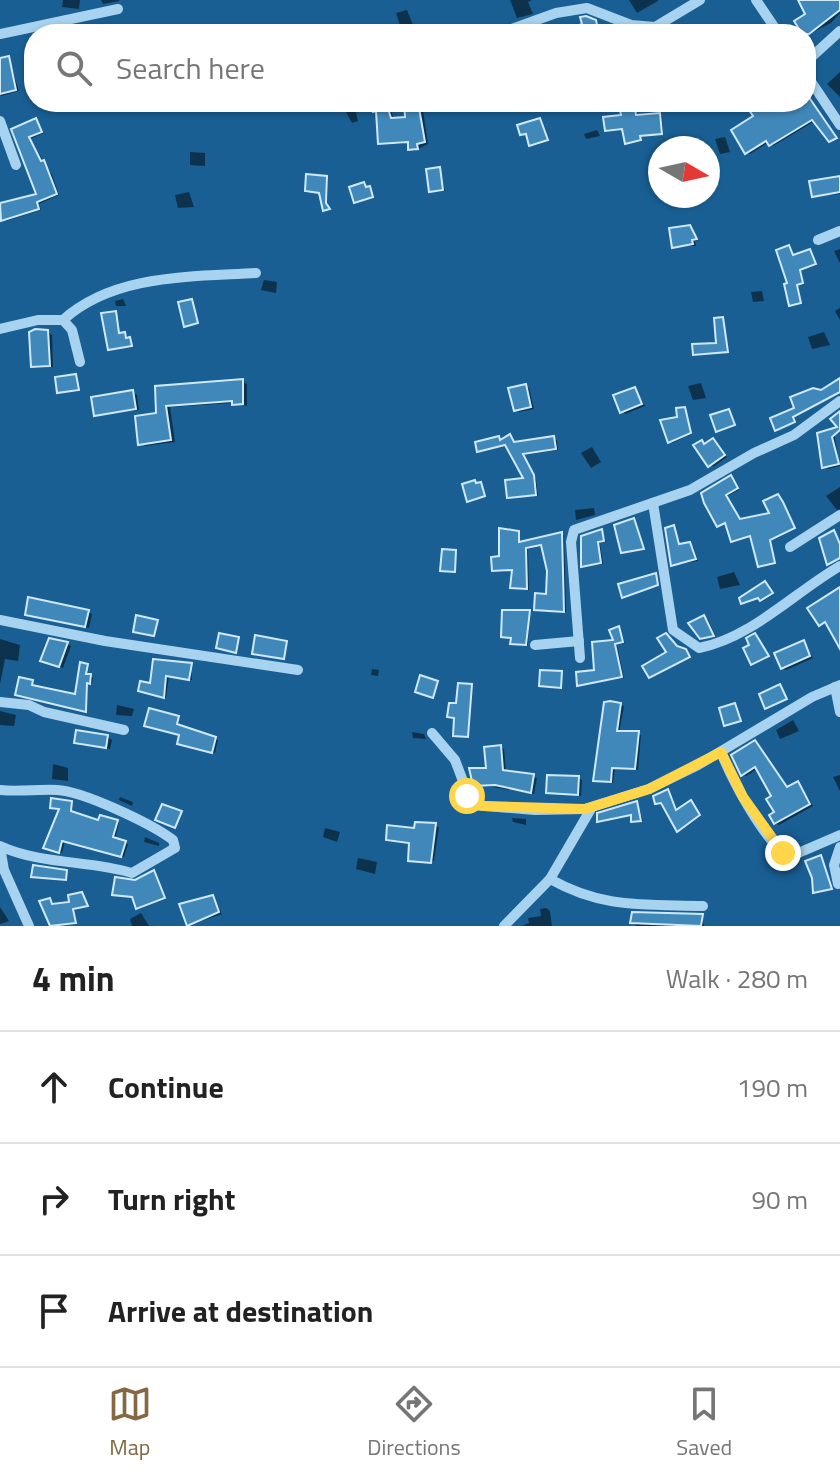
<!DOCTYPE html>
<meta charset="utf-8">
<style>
body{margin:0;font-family:"Titillium Web",sans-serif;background:#f6f6f6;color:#222}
.compass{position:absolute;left:648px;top:136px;width:72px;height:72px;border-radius:50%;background:#fff;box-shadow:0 2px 6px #0004;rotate:99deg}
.stop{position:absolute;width:24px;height:24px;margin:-18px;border:6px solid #ffd54a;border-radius:50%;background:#fff}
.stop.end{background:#ffd54a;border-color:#fff;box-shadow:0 2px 8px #0008}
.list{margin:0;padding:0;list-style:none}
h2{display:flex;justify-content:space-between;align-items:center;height:104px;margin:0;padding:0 32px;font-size:34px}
h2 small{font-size:26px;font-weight:400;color:#767676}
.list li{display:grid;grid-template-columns:52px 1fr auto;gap:24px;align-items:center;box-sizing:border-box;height:112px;padding:0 32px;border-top:2px solid #e0e0e0}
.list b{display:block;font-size:30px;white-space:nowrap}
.list em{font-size:26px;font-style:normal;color:#767676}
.icon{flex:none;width:44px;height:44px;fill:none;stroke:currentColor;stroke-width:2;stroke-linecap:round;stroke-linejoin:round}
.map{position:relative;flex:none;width:840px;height:926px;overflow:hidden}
.search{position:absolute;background:#fff;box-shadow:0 2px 6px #0004;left:24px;right:24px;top:24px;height:88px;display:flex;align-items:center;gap:20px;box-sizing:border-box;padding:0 28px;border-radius:32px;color:#767676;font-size:30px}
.sheet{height:440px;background:#fff}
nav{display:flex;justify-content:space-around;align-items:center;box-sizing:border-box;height:112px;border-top:2px solid #e0e0e0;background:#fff;font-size:22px;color:#767676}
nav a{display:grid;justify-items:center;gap:4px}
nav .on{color:#856841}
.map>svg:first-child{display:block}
.shadow{fill:#0007}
.building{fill:#4188ba;stroke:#cfe9fb;stroke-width:2}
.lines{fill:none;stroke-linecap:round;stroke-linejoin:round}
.minor{stroke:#a8d3f0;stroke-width:10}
.route{stroke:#ffd54a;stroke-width:10}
</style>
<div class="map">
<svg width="840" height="926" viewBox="0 0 840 926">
<rect width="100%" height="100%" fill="#195f93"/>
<g class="shadow">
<path d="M63,0H80L79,9L62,7Z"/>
<path d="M101,0H119V1L103,4Z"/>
<path d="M510,0H532L528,2L533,14L517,18Z"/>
<path d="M629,0H658V1L637,13Z"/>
<path d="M800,0H839L840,13L831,23L807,35V15Z"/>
<path d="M407,10L413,25L401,28L396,13Z"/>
<path d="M550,26L557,34H531Z"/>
<path d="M318,27L321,34H311L310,29Z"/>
<path d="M418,28L421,34H411L410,30Z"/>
<path d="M610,28L619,32L620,34H608Z"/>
<path d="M9,58L19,91L1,96L0,60Z"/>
<path d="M840,72V97L827,84Z"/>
<path d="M806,92L838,140L830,141L815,121L773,146L769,142L750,154L747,153L758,102H806Z"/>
<path d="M335,102H392L389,105L403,144L380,143L378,113L372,104L355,109L358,121L352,123L346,112L338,111Z"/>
<path d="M620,102H635L638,117L662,116L663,135L641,137L642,141L629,144L624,129H606L623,116Z"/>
<path d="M419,107L423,110L428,144L414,151L410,149Z"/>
<path d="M540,120L549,141L533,146L528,134H522Z"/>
<path d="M36,121L44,133L30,139L52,175L59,195L39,204L41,210L6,221L0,206L39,196L14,130Z"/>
<path d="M597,130L600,136L586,139L584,134Z"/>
<path d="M725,137L730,152L720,154L715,139Z"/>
<path d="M190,152L205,153V166L190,165Z"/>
<path d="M440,169L445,191L433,192L431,191Z"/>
<path d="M326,178L328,179L327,208L321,192Z"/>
<path d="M840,178V194L814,196Z"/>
<path d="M189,192L194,207L178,208L175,195Z"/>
<path d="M690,227L699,240L695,241L696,246H674Z"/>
<path d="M789,247L794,257L812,252L817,265L801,271L804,284L798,286L802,304L793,306Z"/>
<path d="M840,249V263L834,251Z"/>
<path d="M264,280L277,282L276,293L261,290Z"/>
<path d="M762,291L764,301L753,302L751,292Z"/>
<path d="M123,299L126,306H116L115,301Z"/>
<path d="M840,308V320L835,311Z"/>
<path d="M116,313L120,335L127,336L133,347L110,349Z"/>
<path d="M48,332L52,335L53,367L36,368L33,366Z"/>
<path d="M824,332L830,345L812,349L808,337Z"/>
<path d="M840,380V393L794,418L796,423L777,429L796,409Z"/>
<path d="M242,381L247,384V406L233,403L170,407L175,442L145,446L140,443L158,415L157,388Z"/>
<path d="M701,383L706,398L693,400L688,386Z"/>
<path d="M525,386L529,388L534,409L519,412L515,410Z"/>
<path d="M635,389L645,406L625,414L622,411Z"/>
<path d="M133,392L137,395L139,410L96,415Z"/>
<path d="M684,409L692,434L672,443L670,442Z"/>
<path d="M830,431L834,434L840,466L828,469L824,466Z"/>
<path d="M510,436L516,444L557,440L558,450L524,455L536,479L538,496L509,497L527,479L508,446L479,451L499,438L503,440Z"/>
<path d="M713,440L727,457L713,467L702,442L707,445Z"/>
<path d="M592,447L601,462L591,468L581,453Z"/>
<path d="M731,478L739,490L727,496L741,521L772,514L781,497L796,529L771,541L776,564L760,565L752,536L735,542L727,524L719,526L704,494Z"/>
<path d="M840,487V509L837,510L826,496Z"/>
<path d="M594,508L595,515L576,520L575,510Z"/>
<path d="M633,520L645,550L625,553L623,552Z"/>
<path d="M674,528L682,546H693L698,561L673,565Z"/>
<path d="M602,531L606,542L600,543L603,564L586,567L583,565Z"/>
<path d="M518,533L521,544L564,535L566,612L539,610L548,596L549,571L543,546L528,549L529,590L512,587L514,571L494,570Z"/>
<path d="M456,552V572L442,570Z"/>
<path d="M734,572L740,585L720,589L717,577Z"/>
<path d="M655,575L659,586L623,596Z"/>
<path d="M766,583L774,594L763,601L760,598L743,603Z"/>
<path d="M88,612L92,614L89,628L31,616Z"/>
<path d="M529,612L528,645L514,644Z"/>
<path d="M704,618L708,620L716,637L702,638Z"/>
<path d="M618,628L625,643L617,645L624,678L579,685L597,672L616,642Z"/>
<path d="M0,639L20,645L18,661L5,659L0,684Z"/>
<path d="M803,642L813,658L786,670L782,668Z"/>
<path d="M67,644L71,646L63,668L46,662Z"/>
<path d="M678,649L688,652L691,658L651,677Z"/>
<path d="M155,661L191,665L192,680L169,676L166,698L144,692L152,685Z"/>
<path d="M87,665L88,676L93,678L92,683H88L87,712L19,695L32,682L33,687L76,696Z"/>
<path d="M372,669L379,670L378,676L371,675Z"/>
<path d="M471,686L469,737L457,736L458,706Z"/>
<path d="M605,704L624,706L619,733L641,735L638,770L615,768L613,783L596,780Z"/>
<path d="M117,705L134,709L132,716L116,715Z"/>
<path d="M0,711L16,715L14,726L0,725Z"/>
<path d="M178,718L179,727L218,740L215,753L182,745L181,735L149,727Z"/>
<path d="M793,720L799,731L780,739L776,730Z"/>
<path d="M412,732L424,734L426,739L413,738Z"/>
<path d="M78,733L108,737L112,740L110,749L80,745L76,742Z"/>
<path d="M755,743L788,789L798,783L801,786L813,806L779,825L775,823L774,797L759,768L746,776L742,774Z"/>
<path d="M500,747L504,749L506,772L537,778L534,794L475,784Z"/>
<path d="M53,764L68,768V781L52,779Z"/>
<path d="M840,775V791L833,777Z"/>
<path d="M578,778L582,780L581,796L548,792Z"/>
<path d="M668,791L677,811L693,804L701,816L680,831L664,803L656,802Z"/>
<path d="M120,797L133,802L132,806L119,800Z"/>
<path d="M71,803L73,813L100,822L119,823L115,840L128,844L124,857L65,841L62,853L48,849L61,810L52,807Z"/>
<path d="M637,803L643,821H633V816L599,820Z"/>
<path d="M512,818L526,819V825L513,822Z"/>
<path d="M417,824L439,827L434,861L411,860V843L388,839L416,830Z"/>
<path d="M325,828L340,832L337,842L323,837Z"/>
<path d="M145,837L159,843V846L144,842Z"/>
<path d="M358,858L377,862L375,874L356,869Z"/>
<path d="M154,872L166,899L139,909L134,897L117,895Z"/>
<path d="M81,894L89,906L74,909L77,923L52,926L41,903L72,904Z"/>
<path d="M213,897L222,914L189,925Z"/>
<path d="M0,907L9,921L0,924Z"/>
<path d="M546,908L550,911L552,926H522L529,923L528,918L541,916L540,909Z"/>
<path d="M141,913L149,926H132L130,919Z"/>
<path d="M702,916L704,926H636L632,922Z"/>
</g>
<g class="building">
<path d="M798,0H840V10L809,34H792L799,29L794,21L805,14Z"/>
<path d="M586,16L596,20L599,34H557L582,24L580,17Z"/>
<path d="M9,56L16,90L0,94V58Z"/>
<path d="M806,93L837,138L829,142L812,120L769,146L766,141L745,154L731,130L753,116L749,110L761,102H806Z"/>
<path d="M370,102H386L391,118L405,117L404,102H418L425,142L417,144L418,149L408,150V142L378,144L376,111L373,112Z"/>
<path d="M618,102H634L636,115L660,113L662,134L640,136L641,140L625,144L622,129L605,131L603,117L621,115Z"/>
<path d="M36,118L42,132L29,137L41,161L44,160L57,194L37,202L39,209L1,221L0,203L36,194L11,129Z"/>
<path d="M540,118L548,140L529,146L526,134L520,135L517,125Z"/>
<path d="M440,167L443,190L429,192L426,169Z"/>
<path d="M306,174L327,176L326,203L330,209L323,211L319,193L305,191Z"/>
<path d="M840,176V192L812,197L809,181Z"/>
<path d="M364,182L366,187L370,186L373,197L354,203L349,187Z"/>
<path d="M690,225L697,239L692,240L693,244L672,248L669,228Z"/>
<path d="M789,245L793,255L810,249L816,264L800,270L803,283L797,285L801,303L789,306L784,284L787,283L776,250Z"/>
<path d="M192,299L198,323L184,327L178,302Z"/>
<path d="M116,311L119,333L125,332L126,338L130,337L132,346L108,350L101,313Z"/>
<path d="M723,317L728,352L693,355L692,344L716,343L714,318Z"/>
<path d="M35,329L48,330L50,366L31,367L29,332Z"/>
<path d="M76,374L79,390L57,393L55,377Z"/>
<path d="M840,378V392L793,417L795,422L775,431L770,418L794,408L790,397L813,388L821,390Z"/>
<path d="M243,379V404L232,405V401L166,406L171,440L138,445L135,416L156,413L155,386Z"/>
<path d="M526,384L531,407L514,411L508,388Z"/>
<path d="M635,387L642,404L620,413L613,395Z"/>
<path d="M133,390L136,409L94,416L91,397Z"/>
<path d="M685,407L691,433L668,443L660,420L677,417L676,408Z"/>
<path d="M729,409L735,425L716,432L710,415Z"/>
<path d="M840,411V430L832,437L839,464L822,468L817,433L837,427L830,419Z"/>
<path d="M510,434L514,442L554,436L556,449L523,454L534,475L536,495L507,498L505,480L523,478L505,445L477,452L475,442L499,436L500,440Z"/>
<path d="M713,438L725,455L708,467L693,445L702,440L704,444Z"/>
<path d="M731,475L738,488L726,495L740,519L769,513L763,501L778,494L783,502L795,528L770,540L775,563L758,567L750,536L731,542L725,523L717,527L704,503L701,493Z"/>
<path d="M475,480L476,483L481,482L485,496L467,502L462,484Z"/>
<path d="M634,518L644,549L621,553L614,525Z"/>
<path d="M674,525L679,544L690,542L696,559L671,566L665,528Z"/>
<path d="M499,528L519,531V542L562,532L564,612L534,610L535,593L546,594L547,571L541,545L526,548L527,589L510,588L512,570L492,571L491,557L499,556Z"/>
<path d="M602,529L604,541L598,542L601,563L581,567V536Z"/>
<path d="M834,530L840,544V558L827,565L819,538Z"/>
<path d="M442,549L456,550L455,572L440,571Z"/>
<path d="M656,573L658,585L622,598L618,584Z"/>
<path d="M765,581L773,593L760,601L758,598L741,604L739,598Z"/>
<path d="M840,587V649L825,622L819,626L807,608Z"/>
<path d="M28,597L89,610L85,627L25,615Z"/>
<path d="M502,610H530L526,645L510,644L511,638L501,637Z"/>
<path d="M136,615L158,620L154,636L133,632Z"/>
<path d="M704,615L714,636L700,639L688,623Z"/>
<path d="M619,626L623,642L615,644L622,677L577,686L576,672L594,670L592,642L613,640L609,630Z"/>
<path d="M219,633L239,637L236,653L216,648Z"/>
<path d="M666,633L677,646L686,649L690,657L649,678L642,666L666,652L657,638Z"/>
<path d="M755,633L769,656L751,665L743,648L749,645L746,638Z"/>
<path d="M255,635L287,641L284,659L252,654Z"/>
<path d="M49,638L68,642L59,667L40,661Z"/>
<path d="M804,640L810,656L781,669L774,653Z"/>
<path d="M153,659L192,663L189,680L166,676L164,698L138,691L140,681L150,683Z"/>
<path d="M80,662L88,664L86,674H91L90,684L87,683L86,712L15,695L19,677L33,680L32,685L75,694Z"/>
<path d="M540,670L562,671L561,688L539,686Z"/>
<path d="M420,675L438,681L433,698L415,692Z"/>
<path d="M458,683L472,684L468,737L453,736L454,718L447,717L449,703H456Z"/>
<path d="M780,684L787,699L765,709L759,694Z"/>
<path d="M610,701L621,703L617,731H639L635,769L612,768L611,782L593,781L604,702Z"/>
<path d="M735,703L741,721L724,726L719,708Z"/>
<path d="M149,708L179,716L177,724L216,737L212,753L177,744L179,735L144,726Z"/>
<path d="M76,730L108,735L106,748L74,743Z"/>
<path d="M755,740L787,787L798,781L810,804L774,824L769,815L774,812L766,799L771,796L755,767L741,776L731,755Z"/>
<path d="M501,745L503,770L534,774L531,793L495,785L473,786L469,768H486L484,747Z"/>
<path d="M547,775L579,776L578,795L546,793Z"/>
<path d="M668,789L676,810L691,800L700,815L677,832L661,803L655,804L653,796Z"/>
<path d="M51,798L72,801L71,811L98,820L100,815L118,820L113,837L126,841L121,857L62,841L59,853L43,848L59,809L50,808Z"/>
<path d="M637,801L641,821L631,822V815L597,822V813Z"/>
<path d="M162,804L182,811L175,828L155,820Z"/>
<path d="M415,822L436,823L431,863L408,861L409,843L386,840L387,825L414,828Z"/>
<path d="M821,855L832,889L813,893L812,878L805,861Z"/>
<path d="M33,865L67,870L66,880L31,877Z"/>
<path d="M154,870L165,898L136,909L132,897L112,895L115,877L135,880Z"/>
<path d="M82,892L88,906L73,909L76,923L50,926L39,901L50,898L52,904L69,902L68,895Z"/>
<path d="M213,895L219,912L187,926L179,904Z"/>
<path d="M632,912L703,914L701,926L630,923Z"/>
</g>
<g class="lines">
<g class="minor">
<path d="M756,0L779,34"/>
<path d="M0,34L118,9"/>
<path d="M498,34L556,13L587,8L631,25L655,27L700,0"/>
<path d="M806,62L840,31"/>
<path d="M806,74L840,125"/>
<path d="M0,121L16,165"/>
<path d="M818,240L840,231"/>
<path d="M63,320C114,274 191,277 256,273"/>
<path d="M0,329L38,320H63L72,330L80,362"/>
<path d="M653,503L673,630L699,648C751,638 795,592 840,566"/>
<path d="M790,547L840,515"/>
<path d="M0,620L105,641L298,670"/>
<path d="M535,645L579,641"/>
<path d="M580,658L571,542L574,530L690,490L754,453L794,435L840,401"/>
<path d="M835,687L840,712"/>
<path d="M0,702L29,705L44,712L124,730"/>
<path d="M432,733L455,760L472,805L535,810L585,809L649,789L698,765L812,697L840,685"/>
<path d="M721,752C732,780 764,841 789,857L840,835"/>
<path d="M0,790C19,792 38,789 57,790C83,791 152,824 173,840L175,848L132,873C89,860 42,865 0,846"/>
<path d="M0,847L4,870L29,926"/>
<path d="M550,879C603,909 644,904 703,906"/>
<path d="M838,884L834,865L840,847"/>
<path d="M504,926L550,879L592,807"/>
</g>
</g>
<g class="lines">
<path class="route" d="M467,796L469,803L484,806L585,809L649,789L721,752L743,797L783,853"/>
</g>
</svg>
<svg class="compass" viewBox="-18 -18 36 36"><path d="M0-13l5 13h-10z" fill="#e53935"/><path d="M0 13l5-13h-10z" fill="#767676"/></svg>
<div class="stop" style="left:467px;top:796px"></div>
<div class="stop end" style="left:783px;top:853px"></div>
<div class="search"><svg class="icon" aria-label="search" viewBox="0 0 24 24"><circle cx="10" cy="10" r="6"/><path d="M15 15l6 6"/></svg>Search here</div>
</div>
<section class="sheet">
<h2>4 min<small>Walk · 280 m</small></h2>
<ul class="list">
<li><svg class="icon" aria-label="ahead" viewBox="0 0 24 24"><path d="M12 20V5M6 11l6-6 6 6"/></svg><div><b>Continue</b></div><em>190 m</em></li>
<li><svg class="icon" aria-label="right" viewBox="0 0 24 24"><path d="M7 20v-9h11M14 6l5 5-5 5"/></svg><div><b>Turn right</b></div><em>90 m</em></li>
<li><svg class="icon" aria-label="arrive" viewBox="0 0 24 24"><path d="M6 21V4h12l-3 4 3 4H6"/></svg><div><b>Arrive at destination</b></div></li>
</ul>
</section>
<nav>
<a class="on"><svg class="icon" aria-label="map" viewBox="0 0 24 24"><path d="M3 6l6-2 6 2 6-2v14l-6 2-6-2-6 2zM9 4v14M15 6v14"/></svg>Map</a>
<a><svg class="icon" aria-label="directions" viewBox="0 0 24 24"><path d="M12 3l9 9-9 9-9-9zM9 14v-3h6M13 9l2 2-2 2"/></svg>Directions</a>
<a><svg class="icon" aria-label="saved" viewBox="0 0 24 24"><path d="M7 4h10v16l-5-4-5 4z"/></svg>Saved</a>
</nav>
